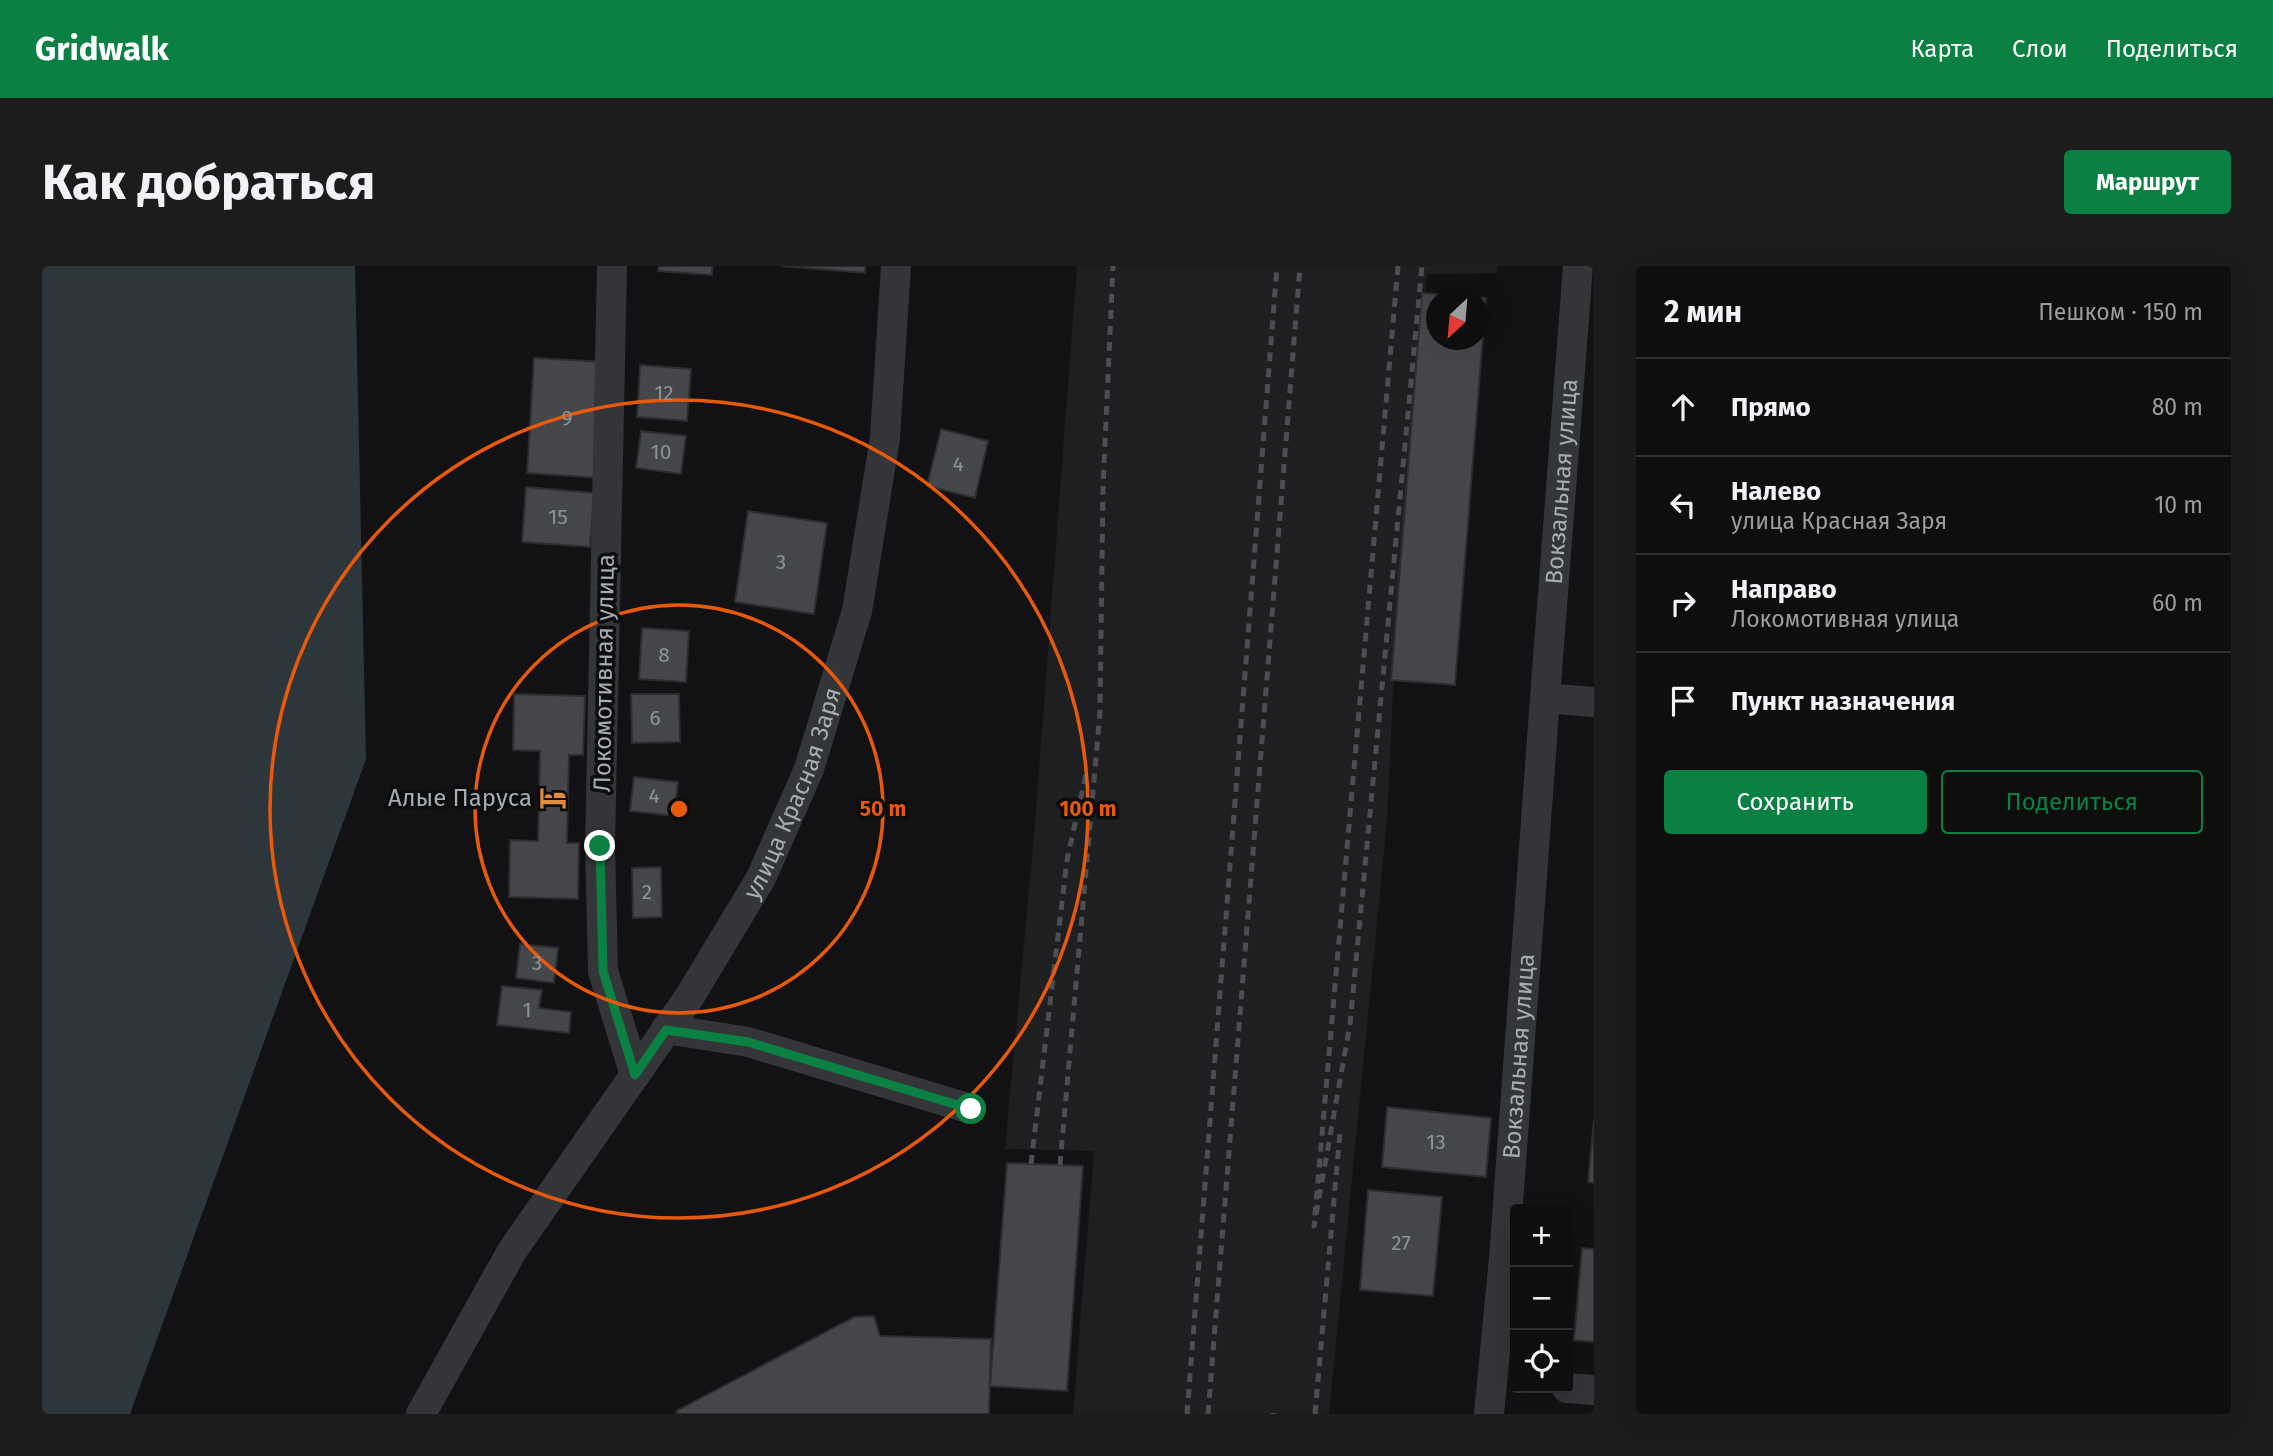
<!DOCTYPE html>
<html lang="ru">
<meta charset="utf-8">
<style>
body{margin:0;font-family:"Fira Sans",sans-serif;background:#1c1c1d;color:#f1f3f6}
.controls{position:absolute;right:21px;bottom:21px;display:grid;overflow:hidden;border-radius:7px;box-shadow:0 7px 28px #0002}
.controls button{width:63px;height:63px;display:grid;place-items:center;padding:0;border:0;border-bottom:2px solid #2e2e2f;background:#0e0e0f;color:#f1f3f6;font:35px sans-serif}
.compass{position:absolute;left:1384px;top:21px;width:63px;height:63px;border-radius:50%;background:#0e0e0f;box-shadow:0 7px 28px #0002;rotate:206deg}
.stop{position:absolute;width:21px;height:21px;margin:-16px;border:5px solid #0b8043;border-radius:50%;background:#fff}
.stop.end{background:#0b8043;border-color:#fff;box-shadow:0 2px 7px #0008}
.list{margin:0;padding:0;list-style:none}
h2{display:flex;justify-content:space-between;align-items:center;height:91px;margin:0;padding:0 28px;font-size:30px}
h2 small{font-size:23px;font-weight:400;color:#9b9c9e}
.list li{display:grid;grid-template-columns:46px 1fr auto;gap:21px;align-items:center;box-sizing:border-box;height:98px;padding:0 28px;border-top:2px solid #2e2e2f}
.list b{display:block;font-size:26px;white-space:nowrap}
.list p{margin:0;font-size:23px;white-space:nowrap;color:#9b9c9e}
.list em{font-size:23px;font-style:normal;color:#9b9c9e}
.actions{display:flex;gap:14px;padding:21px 28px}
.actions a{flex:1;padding:16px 0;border:2px solid #0b8043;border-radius:7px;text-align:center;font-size:24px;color:#0b8043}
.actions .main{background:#0b8043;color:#fff}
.icon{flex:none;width:38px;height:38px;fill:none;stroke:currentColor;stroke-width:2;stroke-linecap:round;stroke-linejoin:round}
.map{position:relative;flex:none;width:1552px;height:1148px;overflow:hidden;border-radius:7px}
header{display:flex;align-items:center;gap:42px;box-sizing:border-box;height:98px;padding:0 35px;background:#0b8043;color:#fff}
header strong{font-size:33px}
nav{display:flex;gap:38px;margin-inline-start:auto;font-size:24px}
.intro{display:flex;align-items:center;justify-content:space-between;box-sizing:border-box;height:168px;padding:0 42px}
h1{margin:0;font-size:49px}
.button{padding:18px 32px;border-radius:7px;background:#0b8043;color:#fff;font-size:24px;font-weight:700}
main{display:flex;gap:42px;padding:0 42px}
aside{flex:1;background:#0e0e0f;border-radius:7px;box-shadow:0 7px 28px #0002}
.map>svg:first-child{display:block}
.built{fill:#1e1f20}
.water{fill:#2d373b}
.building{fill:#444649;stroke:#2c2d2f;stroke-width:2;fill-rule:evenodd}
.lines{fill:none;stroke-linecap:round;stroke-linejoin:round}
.street{stroke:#343538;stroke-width:30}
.rail{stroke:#4b4d51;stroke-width:5;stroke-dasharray:9 7;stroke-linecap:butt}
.route{stroke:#0b8043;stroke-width:9}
.ring{fill:none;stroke:#e8590c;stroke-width:3.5}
.labels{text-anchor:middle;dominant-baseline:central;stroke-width:7;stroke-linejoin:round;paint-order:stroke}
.number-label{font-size:21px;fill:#8d9298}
.street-label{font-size:24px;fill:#a5acb3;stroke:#0d0d0e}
.poi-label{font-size:24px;fill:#a5acb3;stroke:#0d0d0e;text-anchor:end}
.centre{fill:#e8590c;stroke:#0d0d0e;stroke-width:3.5}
.ring-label{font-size:21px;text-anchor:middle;font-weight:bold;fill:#e8590c;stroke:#0d0d0e;stroke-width:7;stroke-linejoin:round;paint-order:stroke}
</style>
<header>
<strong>Gridwalk</strong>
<nav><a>Карта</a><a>Слои</a><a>Поделиться</a></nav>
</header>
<div class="intro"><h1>Как добраться</h1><a class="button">Маршрут</a></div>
<main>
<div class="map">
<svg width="1552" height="1148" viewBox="0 0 1552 1148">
<rect width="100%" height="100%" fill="#121214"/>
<path class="built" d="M1035,0H1455V7L1385,8L1351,425L1345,554L1287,1148H1031L1052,885L963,883L992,570Z"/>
<path class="water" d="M0,0H313L324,493L88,1148H0Z"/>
<g class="building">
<path d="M617,0H670V9L616,5Z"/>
<path d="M740,0H823V7Z"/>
<path d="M1380,27L1444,32L1413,419L1349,414ZM1394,32H1436V74H1394Z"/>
<path d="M492,92L564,96L557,212L485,207Z"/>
<path d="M598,99L649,103L645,155L595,151Z"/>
<path d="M899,163L946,175L933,232L885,220Z"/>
<path d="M599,165L644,170L639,208L594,202Z"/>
<path d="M484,221L552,227L548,281L480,276Z"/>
<path d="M706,245L785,257L772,348L693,336Z"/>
<path d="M600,362L647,365L644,416L597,413Z"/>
<path d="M472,428L543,430L541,489H527L525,577H537L536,633L467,631L468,574L496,575L498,485L471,484Z"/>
<path d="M589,428H637L638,476L590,477Z"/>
<path d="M592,511L636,516L632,550L588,545Z"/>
<path d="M619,601L620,651L591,652L590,602Z"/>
<path d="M478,678L516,682L512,717L474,712Z"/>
<path d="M460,720L500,724L497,742L529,746L527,767L455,759Z"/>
<path d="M1345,841L1449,852L1444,911L1340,901Z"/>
<path d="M1552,854V917L1546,916Z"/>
<path d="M965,897L1041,900L1025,1125L948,1120Z"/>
<path d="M1326,924L1400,931L1391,1030L1318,1024Z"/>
<path d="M1540,982L1552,983V1076L1532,1074Z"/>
<path d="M832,1050L838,1070L949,1073L947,1148H636L634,1145L812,1051Z"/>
</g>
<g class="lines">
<g class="street">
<path d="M570,0L558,580L561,705L593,809"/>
<path id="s1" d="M1503,432L1536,0"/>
<path d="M624,763L706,776L929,843"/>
<path d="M1525,1122L1552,1124"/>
<path id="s2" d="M379,1148L470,985L648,730L719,612L767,503L815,345L843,172L854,0"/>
<path id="s3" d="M1447,1148L1462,992L1503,432L1552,436"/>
</g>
<g class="rail">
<path d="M1356,0L1272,960L1308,758L1380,0"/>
<path d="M989,898L1025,594L1044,508"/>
<path d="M1018,899L1058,446L1061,222L1071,0"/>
<path d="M1145,1148L1235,0"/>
<path d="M1166,1148L1258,0"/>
<path d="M1231,1148V1147"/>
<path d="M1273,1148L1298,866"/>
</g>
</g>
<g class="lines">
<path class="route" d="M558,580L561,705L593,809L624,764L706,776L929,843"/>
</g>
<g class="ring">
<circle cx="637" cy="543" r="204"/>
<circle cx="637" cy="543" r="409"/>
</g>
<defs>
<symbol id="hotel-bare" viewBox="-9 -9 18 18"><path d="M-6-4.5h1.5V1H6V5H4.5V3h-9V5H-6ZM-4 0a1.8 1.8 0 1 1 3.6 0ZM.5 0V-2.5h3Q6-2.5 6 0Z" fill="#e18c3c" stroke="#0d0d0e" stroke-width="2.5" paint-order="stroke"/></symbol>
</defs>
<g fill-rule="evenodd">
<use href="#hotel-bare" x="492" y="513" width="38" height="38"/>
</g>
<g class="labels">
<g class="number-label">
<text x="622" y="127">12</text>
<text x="525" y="152">9</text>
<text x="619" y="186">10</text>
<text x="916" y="198">4</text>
<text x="516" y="251">15</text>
<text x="739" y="296">3</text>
<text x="622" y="389">8</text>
<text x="613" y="452">6</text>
<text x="612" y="530">4</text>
<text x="605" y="626">2</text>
<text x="495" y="697">3</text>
<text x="485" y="744">1</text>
<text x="1394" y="876">13</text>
<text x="1359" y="977">27</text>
</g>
<g class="street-label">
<text stroke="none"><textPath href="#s1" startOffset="217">Вокзальная улица</textPath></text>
<text transform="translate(562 407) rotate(-89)">Локомотивная улица</text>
<text stroke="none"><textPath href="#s2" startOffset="726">улица Красная Заря</textPath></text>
<text stroke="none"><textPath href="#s3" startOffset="359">Вокзальная улица</textPath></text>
</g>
<g class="poi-label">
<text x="490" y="532">Алые Паруса</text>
</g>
</g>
<circle cx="637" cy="543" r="10" class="centre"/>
<g class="ring-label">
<text x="841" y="550">50 m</text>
<text x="1046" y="550">100 m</text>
</g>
</svg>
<div class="controls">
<button>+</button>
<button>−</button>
<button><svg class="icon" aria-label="locate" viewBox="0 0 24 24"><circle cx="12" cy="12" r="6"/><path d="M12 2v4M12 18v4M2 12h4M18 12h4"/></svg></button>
</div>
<svg class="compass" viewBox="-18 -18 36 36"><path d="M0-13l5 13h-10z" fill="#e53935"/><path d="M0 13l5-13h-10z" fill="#9b9c9e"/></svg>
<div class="stop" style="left:929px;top:843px"></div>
<div class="stop end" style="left:558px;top:580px"></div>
</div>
<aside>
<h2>2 мин<small>Пешком · 150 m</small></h2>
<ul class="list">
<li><svg class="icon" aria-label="ahead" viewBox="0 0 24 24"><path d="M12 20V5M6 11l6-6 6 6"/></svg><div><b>Прямо</b></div><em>80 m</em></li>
<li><svg class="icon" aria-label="left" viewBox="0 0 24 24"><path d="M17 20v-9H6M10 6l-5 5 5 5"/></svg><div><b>Налево</b><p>улица Красная Заря</p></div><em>10 m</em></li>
<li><svg class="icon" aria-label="right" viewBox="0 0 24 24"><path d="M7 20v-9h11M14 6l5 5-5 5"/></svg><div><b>Направо</b><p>Локомотивная улица</p></div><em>60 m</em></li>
<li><svg class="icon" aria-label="arrive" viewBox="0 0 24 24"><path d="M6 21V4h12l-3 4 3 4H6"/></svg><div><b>Пункт назначения</b></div></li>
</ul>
<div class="actions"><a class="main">Сохранить</a><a>Поделиться</a></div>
</aside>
</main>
